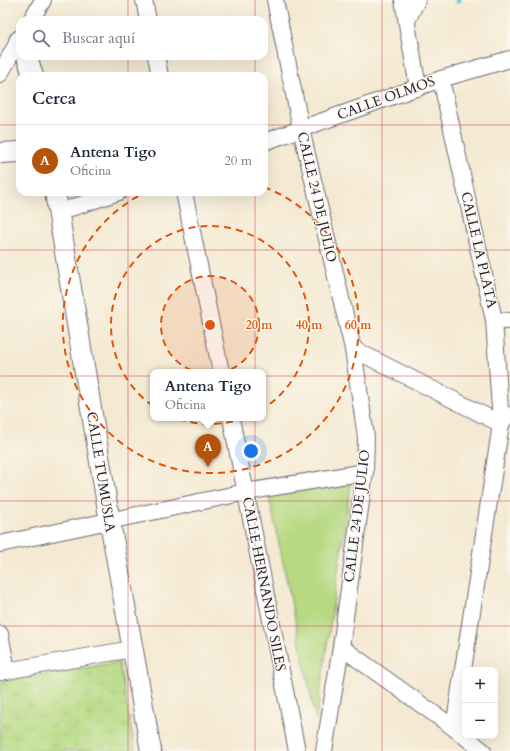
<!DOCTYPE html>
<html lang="es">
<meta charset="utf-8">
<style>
body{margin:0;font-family:Cardo,serif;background:#f2f2f3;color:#1f2937}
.controls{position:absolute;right:12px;bottom:12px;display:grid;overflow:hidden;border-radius:8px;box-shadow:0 4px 16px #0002}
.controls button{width:36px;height:36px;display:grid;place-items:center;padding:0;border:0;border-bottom:1px solid #e0e1e3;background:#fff;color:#1f2937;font:20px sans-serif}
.you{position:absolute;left:251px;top:451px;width:14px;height:14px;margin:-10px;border:3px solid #fff;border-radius:50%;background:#1a73e8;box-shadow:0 0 0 6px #1a73e833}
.badge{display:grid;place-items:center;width:26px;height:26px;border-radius:50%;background:#b45309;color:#fff;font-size:13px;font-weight:700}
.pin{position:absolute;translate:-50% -33px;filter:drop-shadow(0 1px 2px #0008)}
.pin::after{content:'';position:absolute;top:21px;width:14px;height:12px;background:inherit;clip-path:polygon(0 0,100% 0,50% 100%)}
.popup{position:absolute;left:150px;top:369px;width:116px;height:52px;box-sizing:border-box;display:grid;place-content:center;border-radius:8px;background:#fff;filter:drop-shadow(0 1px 3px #0005);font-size:13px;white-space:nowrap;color:#747a83}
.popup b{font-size:15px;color:#1f2937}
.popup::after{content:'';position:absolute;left:50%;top:100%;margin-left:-8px;border:8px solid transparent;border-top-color:#fff}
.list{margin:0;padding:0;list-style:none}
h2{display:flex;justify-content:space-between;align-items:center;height:52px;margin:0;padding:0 16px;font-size:17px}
h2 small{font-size:13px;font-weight:400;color:#747a83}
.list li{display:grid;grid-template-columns:26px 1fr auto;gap:12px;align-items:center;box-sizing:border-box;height:72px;padding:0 16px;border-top:1px solid #e0e1e3}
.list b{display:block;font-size:15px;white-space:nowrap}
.list p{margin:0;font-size:13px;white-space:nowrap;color:#747a83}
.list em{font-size:13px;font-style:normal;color:#747a83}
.icon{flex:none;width:22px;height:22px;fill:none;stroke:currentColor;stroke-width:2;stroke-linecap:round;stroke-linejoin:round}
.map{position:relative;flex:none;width:510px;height:751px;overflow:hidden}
.search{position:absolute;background:#fff;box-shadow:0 4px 16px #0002;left:16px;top:16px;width:252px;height:44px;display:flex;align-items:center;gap:10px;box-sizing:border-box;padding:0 14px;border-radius:12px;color:#747a83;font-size:15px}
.panel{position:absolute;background:#fff;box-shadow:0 4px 16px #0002;left:16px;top:72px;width:252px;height:124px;border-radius:12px}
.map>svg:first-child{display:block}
.grass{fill:url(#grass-tufts);stroke:#6c7e5e}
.park{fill:#b6d982;stroke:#6c7e5e}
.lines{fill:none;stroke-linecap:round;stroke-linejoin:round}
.stream{stroke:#57bed4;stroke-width:5}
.minor-casing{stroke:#6c6870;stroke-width:18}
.tertiary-casing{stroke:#6c6870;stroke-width:22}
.minor{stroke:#fff;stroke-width:16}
.tertiary{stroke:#fff;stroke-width:20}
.grid{fill:none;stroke:#d1495b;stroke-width:1;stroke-opacity:0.55}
.ring{fill:none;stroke:#de560e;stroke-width:2;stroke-dasharray:7 5}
.labels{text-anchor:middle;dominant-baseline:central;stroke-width:3;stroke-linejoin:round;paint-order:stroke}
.street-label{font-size:14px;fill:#22223b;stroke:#fbf7ec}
.centre{fill:#de560e;stroke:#fbf7ec;stroke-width:2}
.ring-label{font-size:12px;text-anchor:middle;font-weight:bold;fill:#de560e;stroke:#fbf7ec;stroke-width:3;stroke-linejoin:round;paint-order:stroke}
</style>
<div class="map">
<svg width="510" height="751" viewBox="0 0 510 751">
<defs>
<pattern id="grass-tufts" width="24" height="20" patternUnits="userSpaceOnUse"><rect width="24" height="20" fill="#b6d982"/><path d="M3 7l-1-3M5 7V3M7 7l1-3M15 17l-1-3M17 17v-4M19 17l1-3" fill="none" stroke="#9cba71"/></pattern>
</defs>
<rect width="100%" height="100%" fill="#fbf7ec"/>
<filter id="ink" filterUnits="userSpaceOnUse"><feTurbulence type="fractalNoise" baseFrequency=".025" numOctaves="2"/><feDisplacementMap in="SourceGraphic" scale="8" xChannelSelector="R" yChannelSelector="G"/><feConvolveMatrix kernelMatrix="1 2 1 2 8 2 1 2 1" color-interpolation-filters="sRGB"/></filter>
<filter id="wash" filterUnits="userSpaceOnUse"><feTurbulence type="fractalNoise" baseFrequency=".012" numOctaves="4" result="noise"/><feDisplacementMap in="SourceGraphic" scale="16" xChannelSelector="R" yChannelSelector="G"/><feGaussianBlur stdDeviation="0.9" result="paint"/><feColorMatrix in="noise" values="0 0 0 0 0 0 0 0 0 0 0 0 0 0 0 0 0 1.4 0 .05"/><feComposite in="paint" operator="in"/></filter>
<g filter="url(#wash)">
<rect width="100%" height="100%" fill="#f4e9d2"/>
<path class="grass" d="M119,662L135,751H0V682Z"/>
<path class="park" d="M351,484L316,720L269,496Z"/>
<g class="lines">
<path class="stream" d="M457,1L459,0"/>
</g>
</g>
<g filter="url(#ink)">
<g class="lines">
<defs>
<g id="minor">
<path d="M144,0L148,20"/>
<path d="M275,0L301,129L353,349L366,437L365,472L341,647L324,751"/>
<path d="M403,0L418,88"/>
<path d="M31,20L43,0"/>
<path d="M407,21L417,0"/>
<path d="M156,56L160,76"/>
<path d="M0,74L20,38"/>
<path d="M441,79L494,320L501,424"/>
<path d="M264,142L441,79L510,59"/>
<path d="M184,192L221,372"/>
<path d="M59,212L119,192"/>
<path d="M494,320L510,321"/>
<path d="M353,349L501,424"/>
<path d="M231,418L297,751"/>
<path d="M0,544L246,492L365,472"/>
<path d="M0,634L7,671"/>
<path d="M341,647L454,728L483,751"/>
<path d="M0,672L132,649"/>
<path d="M454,728L501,424L507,415"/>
</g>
<g id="tertiary">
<path d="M19,41L20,43"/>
<path d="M27,56L33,76"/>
<path d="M0,153L20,152"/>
<path d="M55,192L110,522L151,751"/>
</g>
</defs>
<use href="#minor" class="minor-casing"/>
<use href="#tertiary" class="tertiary-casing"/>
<use href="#minor" class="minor"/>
<use href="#tertiary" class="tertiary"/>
</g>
</g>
<path class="grid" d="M128,0V20M255,0V20M382,0V751M128,56V76M255,56V76M0,125H20M264,125H510M128,192V751M255,192V751M0,250H510M0,376H510M0,501H510M0,626H510"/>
<circle cx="210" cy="325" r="49" fill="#de560e" fill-opacity=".12"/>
<g class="ring">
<circle cx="210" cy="325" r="49"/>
<circle cx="210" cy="325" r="99"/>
<path d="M264 187A148 148 0 1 1 144 193"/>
</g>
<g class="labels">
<g class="street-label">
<text transform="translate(386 98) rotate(-20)">CALLE OLMOS</text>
<text transform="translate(317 197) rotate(77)">CALLE 24 DE JULIO</text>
<text transform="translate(479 250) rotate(77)">CALLE LA PLATA</text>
<text transform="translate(101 472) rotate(81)">CALLE TUMUSLA</text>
<text transform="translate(357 516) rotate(-83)">CALLE 24 DE JULIO</text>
<text transform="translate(264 584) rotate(79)">CALLE HERNANDO SILES</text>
</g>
</g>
<circle cx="210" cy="325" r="6" class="centre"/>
<g class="ring-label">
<text x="259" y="329">20 m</text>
<text x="309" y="329">40 m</text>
<text x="358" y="329">60 m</text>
</g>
</svg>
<div class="controls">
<button>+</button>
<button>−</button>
</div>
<div class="you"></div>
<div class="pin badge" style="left:208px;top:467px">A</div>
<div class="popup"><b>Antena Tigo</b>Oficina</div>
<div class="search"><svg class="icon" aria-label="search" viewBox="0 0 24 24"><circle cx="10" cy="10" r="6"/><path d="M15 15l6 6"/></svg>Buscar aquí</div>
<section class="panel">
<h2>Cerca<small></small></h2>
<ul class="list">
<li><span class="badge">A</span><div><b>Antena Tigo</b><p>Oficina</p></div><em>20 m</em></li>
</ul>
</section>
</div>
